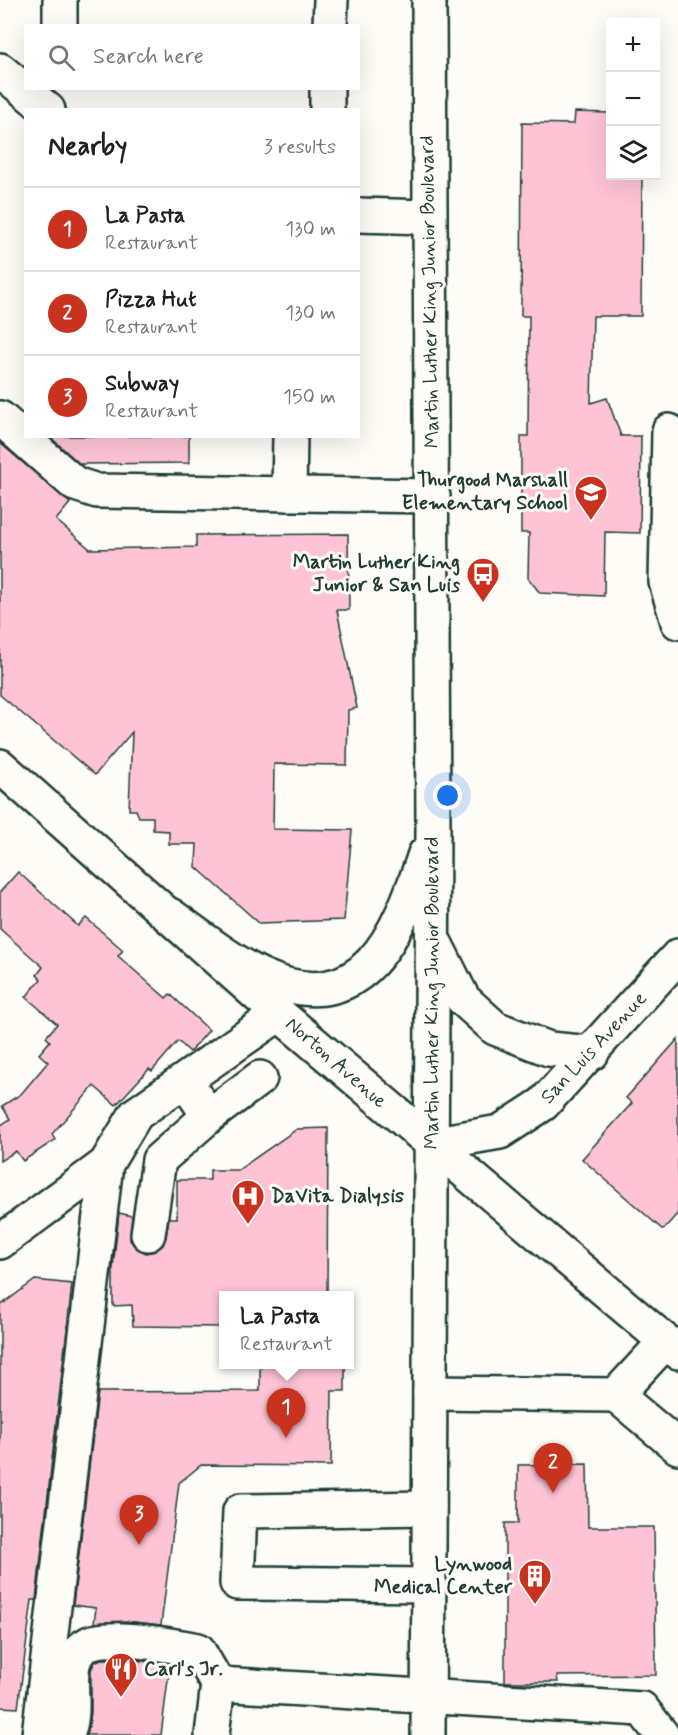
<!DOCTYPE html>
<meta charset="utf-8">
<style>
body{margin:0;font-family:Mynerve,sans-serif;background:#f2f2f2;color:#222}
.controls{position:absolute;right:18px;top:18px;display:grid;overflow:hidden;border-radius:0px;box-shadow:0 6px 24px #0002}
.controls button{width:54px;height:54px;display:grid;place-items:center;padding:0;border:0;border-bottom:2px solid #e0e0e0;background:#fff;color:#222;font:30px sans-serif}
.you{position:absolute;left:448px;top:796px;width:21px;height:21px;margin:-15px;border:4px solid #fff;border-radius:50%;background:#1a73e8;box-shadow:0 0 0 9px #1a73e833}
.badge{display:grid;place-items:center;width:39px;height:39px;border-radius:50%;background:#c8321e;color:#fff;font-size:20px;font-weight:700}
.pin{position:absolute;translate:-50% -50px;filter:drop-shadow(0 2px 3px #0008)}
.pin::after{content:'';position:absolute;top:32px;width:21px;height:18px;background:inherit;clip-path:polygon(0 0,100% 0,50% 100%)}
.popup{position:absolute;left:219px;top:1291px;width:135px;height:78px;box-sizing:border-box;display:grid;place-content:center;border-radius:0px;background:#fff;filter:drop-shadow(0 2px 4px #0005);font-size:20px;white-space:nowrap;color:#767676}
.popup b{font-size:22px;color:#222}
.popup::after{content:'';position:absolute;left:50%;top:100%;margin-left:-12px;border:12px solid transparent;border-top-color:#fff}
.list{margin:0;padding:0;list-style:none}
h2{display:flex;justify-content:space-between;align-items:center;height:78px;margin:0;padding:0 24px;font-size:26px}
h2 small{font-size:20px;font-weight:400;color:#767676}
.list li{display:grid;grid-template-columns:39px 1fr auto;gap:18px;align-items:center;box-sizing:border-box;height:84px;padding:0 24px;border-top:2px solid #e0e0e0}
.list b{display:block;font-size:22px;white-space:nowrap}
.list p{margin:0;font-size:20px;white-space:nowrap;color:#767676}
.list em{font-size:20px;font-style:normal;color:#767676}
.icon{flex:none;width:33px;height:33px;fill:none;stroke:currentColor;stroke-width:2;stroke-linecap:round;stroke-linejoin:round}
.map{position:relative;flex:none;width:678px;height:1735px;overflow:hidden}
.search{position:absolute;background:#fff;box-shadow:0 6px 24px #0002;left:24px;top:24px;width:336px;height:66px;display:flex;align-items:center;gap:15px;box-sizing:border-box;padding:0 21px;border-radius:0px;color:#767676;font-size:22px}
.panel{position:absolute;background:#fff;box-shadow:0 6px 24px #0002;left:24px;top:108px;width:336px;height:330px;border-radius:0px}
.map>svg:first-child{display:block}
.building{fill:#fec4d6;stroke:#1f3d34;stroke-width:1.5}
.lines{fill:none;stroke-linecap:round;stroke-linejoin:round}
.minor-casing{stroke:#1f3d34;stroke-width:38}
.major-casing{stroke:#1f3d34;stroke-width:38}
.minor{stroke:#fdfcf7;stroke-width:33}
.major{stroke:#fdfcf7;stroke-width:33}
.labels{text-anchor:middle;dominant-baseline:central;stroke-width:6;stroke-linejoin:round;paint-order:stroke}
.street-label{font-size:20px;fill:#1f3d34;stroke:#fdfcf7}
.poi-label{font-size:20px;font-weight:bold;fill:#1f3d34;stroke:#fdfcf7;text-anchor:end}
</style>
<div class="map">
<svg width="678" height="1735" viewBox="0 0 678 1735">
<rect width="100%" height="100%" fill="#fdfcf7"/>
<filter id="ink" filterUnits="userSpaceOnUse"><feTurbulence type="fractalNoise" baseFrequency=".0167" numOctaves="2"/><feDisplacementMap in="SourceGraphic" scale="12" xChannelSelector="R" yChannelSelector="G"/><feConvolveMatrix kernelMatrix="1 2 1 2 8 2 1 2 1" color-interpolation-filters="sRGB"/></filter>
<g filter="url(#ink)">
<g class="building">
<path d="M575,112L610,113V176H642L641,316H593L591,403L607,398L621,436H641L640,533L605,532L604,596L540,593L528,578L529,533H521V436H528L529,316H521L522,123L574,124Z"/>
<path d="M49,436H189V463L80,464Z"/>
<path d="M0,443L70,503L56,520L90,549L196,547V535L348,534L349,610H337L357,708L348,710L347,765L274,764L273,829L352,830L344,920L259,923L196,867L197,844H169V831L153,830V817H139L136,810H129L132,732L95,775L0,695Z"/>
<path d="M18,872L78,926L86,918L123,950L118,956L166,998L170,994L209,1030L190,1052L178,1041L152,1071L149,1069L116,1105L94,1086L52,1134L55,1140L23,1161L16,1151L0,1161V1126L10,1119L2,1106L21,1094L48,1062L39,1054L50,1041L46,1037L57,1024L26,997L41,979L37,975L43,967L0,929V892Z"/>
<path d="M678,1039V1213L663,1230L582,1159L632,1103L626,1098Z"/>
<path d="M328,1128L327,1296H223V1327L133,1326L132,1305L113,1306V1268L119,1213L132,1216L130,1240L136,1248L146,1253L155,1251L163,1245L166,1237L169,1218H177V1180H210V1170H238L297,1129Z"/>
<path d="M35,1280L72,1284L36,1600H32L18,1708L0,1707V1306Z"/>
<path d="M260,1365H345V1391H332L331,1466L201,1465L179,1483L161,1625L125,1621L94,1623L96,1608L73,1605L98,1392L260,1391Z"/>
<path d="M587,1464L588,1527H654L656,1675L557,1676L558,1682H505V1523H518V1465Z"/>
<path d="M101,1659H124L170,1664L161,1735H87L91,1713V1670L95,1662Z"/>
</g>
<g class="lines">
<defs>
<g id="minor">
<path d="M60,26V0"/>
<path d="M330,26L331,0"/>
<path d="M0,70L48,110"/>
<path d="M327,110V88"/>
<path d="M358,215L428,217"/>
<path d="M0,418L75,484L97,491L433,496"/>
<path d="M669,431L666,582L678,622"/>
<path d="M289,494L290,436"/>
<path d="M0,766L279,1014L678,1352"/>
<path d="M209,1116L260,1078"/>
<path d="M431,1144L500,1132L543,1104L678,956"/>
<path d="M148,1234L159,1160L209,1116L185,1081"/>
<path d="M0,1242L106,1164"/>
<path d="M430,1393L616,1395L666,1341"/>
<path d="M616,1395L678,1447"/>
<path d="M429,1585L237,1583L240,1511L429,1508"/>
<path d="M39,1735L106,1164L136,1114L279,1014"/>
<path d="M67,1735C76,1713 70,1693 72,1671C73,1660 78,1649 88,1644C106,1633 176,1646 198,1650L218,1684"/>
<path d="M212,1735L218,1684L642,1709L662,1735"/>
</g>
<g id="major">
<path d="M170,915C197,934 232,962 262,976C364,1022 398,934 425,854"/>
<path d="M436,945L463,999L495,1028L549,1049L592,1053"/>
<path d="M428,1735L433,830L429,0"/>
</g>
</defs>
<use href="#minor" class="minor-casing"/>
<use href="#major" class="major-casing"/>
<use href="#minor" class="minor"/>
<use href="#major" class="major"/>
</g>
</g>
<defs>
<symbol id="school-pin" viewBox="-11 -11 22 30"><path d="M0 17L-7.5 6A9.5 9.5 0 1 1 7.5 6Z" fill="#c8321e" stroke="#fdfcf7"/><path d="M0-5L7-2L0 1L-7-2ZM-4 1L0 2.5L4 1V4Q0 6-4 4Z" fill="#fff"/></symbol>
<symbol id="bus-pin" viewBox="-11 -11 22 30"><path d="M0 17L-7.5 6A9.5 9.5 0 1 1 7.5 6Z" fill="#c8321e" stroke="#fdfcf7"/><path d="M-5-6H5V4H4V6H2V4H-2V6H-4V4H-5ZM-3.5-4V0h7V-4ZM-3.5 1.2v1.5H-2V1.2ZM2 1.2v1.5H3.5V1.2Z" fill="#fff"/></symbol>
<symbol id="hospital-pin" viewBox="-11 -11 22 30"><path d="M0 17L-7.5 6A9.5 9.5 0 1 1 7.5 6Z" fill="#c8321e" stroke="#fdfcf7"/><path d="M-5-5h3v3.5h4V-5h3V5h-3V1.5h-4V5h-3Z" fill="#fff"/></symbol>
<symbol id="building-pin" viewBox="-11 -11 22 30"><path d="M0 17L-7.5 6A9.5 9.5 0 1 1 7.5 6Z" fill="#c8321e" stroke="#fdfcf7"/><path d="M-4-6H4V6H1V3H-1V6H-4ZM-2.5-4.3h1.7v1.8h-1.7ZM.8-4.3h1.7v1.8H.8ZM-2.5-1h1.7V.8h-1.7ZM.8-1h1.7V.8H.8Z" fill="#fff"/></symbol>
<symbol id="restaurant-pin" viewBox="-11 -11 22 30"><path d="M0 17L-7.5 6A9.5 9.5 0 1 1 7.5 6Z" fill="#c8321e" stroke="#fdfcf7"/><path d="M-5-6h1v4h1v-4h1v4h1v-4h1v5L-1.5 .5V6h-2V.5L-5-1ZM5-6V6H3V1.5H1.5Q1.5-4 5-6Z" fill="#fff"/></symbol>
</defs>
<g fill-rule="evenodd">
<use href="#school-pin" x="572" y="473" width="38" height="52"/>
<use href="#bus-pin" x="464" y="555" width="38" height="52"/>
<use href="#hospital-pin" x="229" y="1177" width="38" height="52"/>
<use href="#building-pin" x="516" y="1557" width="38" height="52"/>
<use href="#restaurant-pin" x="102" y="1650" width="38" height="52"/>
</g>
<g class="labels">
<g class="street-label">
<text transform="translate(430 292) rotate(-91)">Martin Luther King Junior Boulevard</text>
<text transform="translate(432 993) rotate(-90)">Martin Luther King Junior Boulevard</text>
<text transform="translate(594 1048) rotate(-47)">San Luis Avenue</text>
<text transform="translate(336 1063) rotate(41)">Norton Avenue</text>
</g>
<g class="poi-label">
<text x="568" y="480">Thurgood Marshall<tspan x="568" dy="23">Elementary School</tspan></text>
<text x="460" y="562">Martin Luther King<tspan x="460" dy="23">Junior &amp; San Luis</tspan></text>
<text x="271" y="1196" text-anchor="start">DaVita Dialysis</text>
<text x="512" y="1564">Lynwood<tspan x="512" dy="23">Medical Center</tspan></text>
<text x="144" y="1669" text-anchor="start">Carl's Jr.</text>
</g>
</g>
</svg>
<div class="controls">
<button>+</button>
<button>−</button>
<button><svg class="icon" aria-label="layers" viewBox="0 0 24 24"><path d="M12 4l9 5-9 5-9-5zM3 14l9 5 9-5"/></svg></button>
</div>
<div class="you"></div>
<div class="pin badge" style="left:286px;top:1438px">1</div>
<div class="popup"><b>La Pasta</b>Restaurant</div>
<div class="pin badge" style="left:553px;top:1493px">2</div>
<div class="pin badge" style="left:139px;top:1545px">3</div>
<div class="search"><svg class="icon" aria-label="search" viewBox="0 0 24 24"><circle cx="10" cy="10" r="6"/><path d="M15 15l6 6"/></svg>Search here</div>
<section class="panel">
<h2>Nearby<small>3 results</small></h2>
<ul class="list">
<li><span class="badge">1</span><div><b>La Pasta</b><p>Restaurant</p></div><em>130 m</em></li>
<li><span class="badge">2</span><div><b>Pizza Hut</b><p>Restaurant</p></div><em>130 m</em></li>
<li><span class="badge">3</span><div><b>Subway</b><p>Restaurant</p></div><em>150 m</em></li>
</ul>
</section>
</div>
